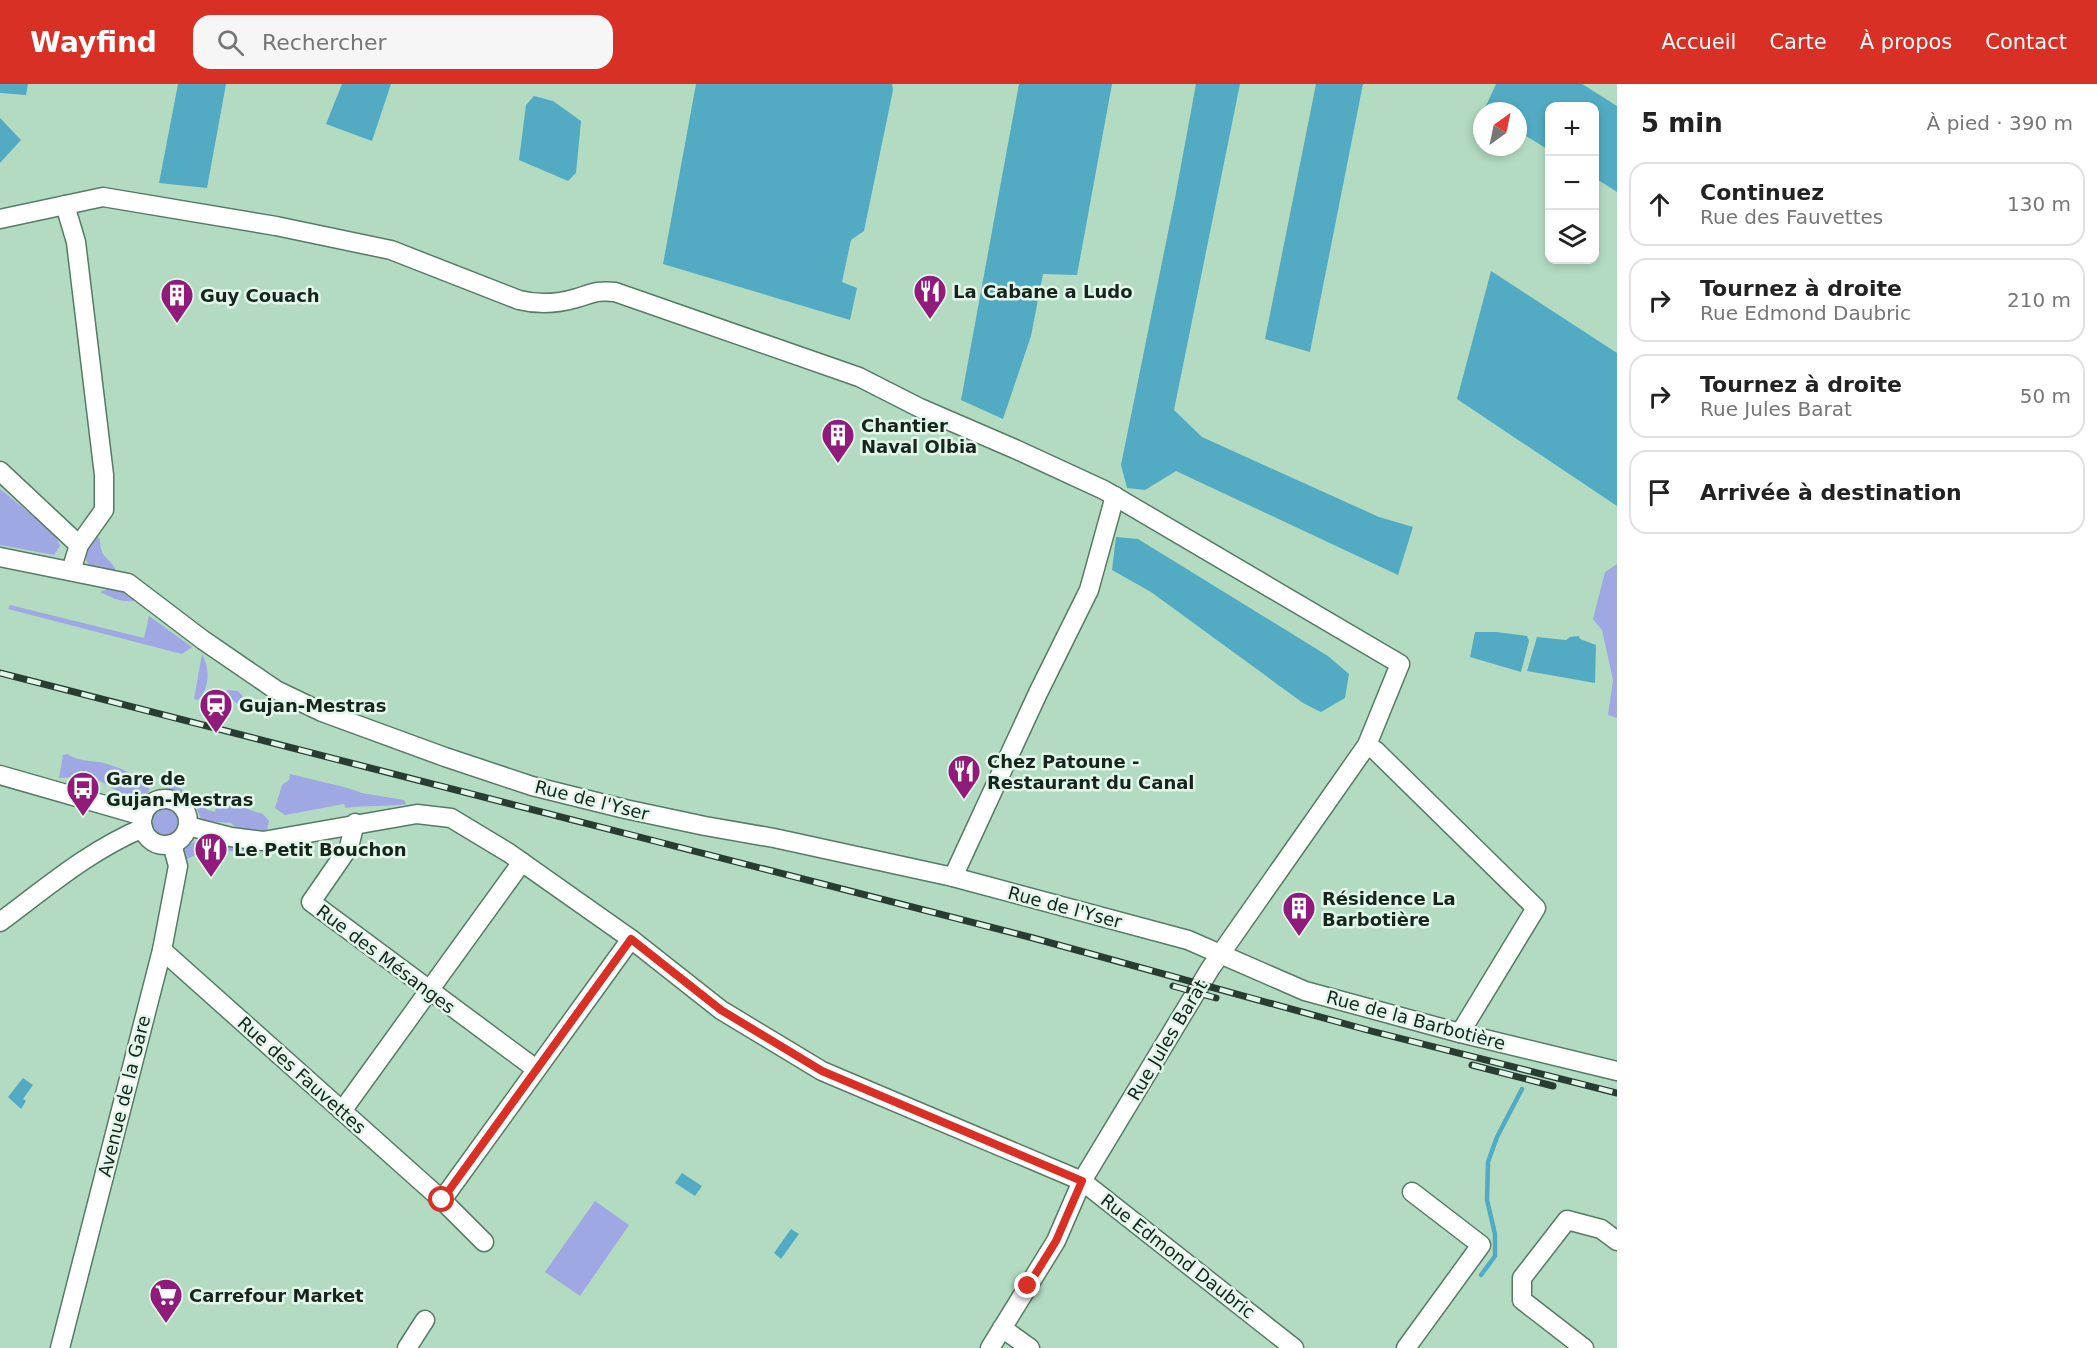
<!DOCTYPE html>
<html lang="fr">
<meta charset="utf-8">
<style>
body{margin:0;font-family:"DejaVu Sans",sans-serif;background:#f6f6f6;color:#222}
.controls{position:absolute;right:18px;top:18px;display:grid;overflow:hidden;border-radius:12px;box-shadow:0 3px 9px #0003}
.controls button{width:54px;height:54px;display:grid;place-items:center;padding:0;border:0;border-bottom:2px solid #e0e0e0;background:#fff;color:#222;font:30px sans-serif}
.compass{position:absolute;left:1473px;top:18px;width:54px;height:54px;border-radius:50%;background:#fff;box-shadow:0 3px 9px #0003;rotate:33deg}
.stop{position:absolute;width:18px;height:18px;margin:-14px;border:4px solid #d93025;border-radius:50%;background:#fff}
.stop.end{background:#d93025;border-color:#fff;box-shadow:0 2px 6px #0008}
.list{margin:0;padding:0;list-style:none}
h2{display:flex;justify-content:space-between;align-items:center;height:78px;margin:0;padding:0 24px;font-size:26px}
h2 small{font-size:20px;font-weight:400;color:#767676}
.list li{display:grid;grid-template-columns:39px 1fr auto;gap:18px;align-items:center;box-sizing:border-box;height:84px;margin:0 12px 12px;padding:0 12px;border:2px solid #e0e0e0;border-radius:18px}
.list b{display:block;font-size:22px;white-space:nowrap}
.list p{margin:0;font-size:20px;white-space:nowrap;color:#767676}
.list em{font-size:20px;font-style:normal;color:#767676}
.icon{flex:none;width:33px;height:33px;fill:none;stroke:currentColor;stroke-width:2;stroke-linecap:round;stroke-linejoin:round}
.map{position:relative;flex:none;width:1617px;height:1264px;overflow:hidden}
header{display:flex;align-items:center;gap:36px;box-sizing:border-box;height:84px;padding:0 30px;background:#d93025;color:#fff}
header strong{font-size:28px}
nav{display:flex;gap:33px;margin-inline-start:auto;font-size:21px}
.search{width:420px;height:54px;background:#f6f6f6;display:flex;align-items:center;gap:15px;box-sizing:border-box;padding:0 21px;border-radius:18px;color:#767676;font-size:22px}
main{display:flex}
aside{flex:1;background:#fff}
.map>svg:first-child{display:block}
.green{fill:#9fa8e2}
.water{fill:#52abc2}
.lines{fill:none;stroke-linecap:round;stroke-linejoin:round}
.stream{stroke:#52abc2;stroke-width:4.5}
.minor-casing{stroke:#567b65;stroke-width:21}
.minor{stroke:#fff;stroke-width:18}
.rail-casing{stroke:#293c31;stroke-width:7}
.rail{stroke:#e2f7e9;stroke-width:4.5;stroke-dasharray:14;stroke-linecap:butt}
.route{stroke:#d93025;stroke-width:8}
.labels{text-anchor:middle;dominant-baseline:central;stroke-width:5;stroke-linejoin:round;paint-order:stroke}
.poi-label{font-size:18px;font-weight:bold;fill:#16251c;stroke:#e2f7e9;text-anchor:start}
.street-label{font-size:18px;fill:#16251c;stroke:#e2f7e9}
</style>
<header>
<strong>Wayfind</strong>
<div class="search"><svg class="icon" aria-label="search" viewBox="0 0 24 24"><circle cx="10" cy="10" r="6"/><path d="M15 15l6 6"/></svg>Rechercher</div>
<nav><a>Accueil</a><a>Carte</a><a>À propos</a><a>Contact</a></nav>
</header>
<main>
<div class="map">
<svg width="1617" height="1264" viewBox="0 0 1617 1264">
<rect width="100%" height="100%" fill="#b3dbc2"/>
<g class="green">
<path d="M0,405L55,450L60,462L54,471L0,461Z"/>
<path d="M96,452L100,455C100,477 110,471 117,489C87,483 76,481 96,452Z"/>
<path d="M1617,480V634L1608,631L1613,596L1602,546L1593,535L1605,488Z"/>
<path d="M112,503L128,508L137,516C124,520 112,514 100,508Z"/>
<path d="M10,521L144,554L149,532L192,563L182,570L8,525Z"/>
<path d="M202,570C210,584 210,604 198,616L194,615Z"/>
<path d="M226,606L238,607L254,625C242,627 230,615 226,606Z"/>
<path d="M67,670C79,678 91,676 104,679C119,683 136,691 149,700V707L143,714L135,718L104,699L88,692L59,694L63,671Z"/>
<path d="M170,690V698L191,711L208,726L215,728L218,715L237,717L250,726L263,730L269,737L267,746L255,751L242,749L231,739L202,737L195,721L188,714L163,702L160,692Z"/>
<path d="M290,690L348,704L362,709L404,716L406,720C385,723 367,721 346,724L344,720L285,731L275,724L282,701L289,696Z"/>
<circle cx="165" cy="738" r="14"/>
<path d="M200,754L208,758L259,765L248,768L206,766L183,777L182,767L187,762Z"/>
<path d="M595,1117L629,1141L580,1212L545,1188Z"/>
</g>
<g class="water">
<path d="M0,0H28L26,11L0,9Z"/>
<path d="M178,0H226L207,104L159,99Z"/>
<path d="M342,0H391L372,57L326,40Z"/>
<path d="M696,0H892L893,6L864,147L851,156L842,198L857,204L850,236L663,180Z"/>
<path d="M1019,0H1112L1077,191L1043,190L1031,252L1003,335L961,316Z"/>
<path d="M1196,0H1240L1174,326L1202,353L1379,433L1413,443L1398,491L1176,387L1145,406L1127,404L1121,381L1175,114Z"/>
<path d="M1316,0H1363L1310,268L1265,255Z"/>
<path d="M1496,0H1582L1617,22V108L1595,94L1594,22H1550L1549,66L1518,47V27L1484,26Z"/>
<path d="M534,12L553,17L581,37L576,89L568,97L519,76L526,21Z"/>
<path d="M0,34L21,56L0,79Z"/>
<path d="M1491,187L1617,269V422L1457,315Z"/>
<path d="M1116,453L1138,455L1328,572L1349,590L1345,614L1321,628L1303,619L1151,508L1112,486Z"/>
<path d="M1475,548H1496L1527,552L1529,557L1521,588L1470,573Z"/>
<path d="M1579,552L1580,555L1596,561L1595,599L1527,587L1537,553L1566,556L1570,553Z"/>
<path d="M23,994L33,1001L23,1015L26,1017L21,1025L8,1013Z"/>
<path d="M682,1089L702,1102L695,1112L675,1099Z"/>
<path d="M791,1145L799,1150L781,1175L774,1169Z"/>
</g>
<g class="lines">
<path class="stream" d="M1481,1191L1495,1172V1150L1487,1116L1488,1078L1497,1053L1522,1005"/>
<defs>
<g id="minor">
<path d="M65,121L76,158L104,391V426L79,461L71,487"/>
<path d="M0,135L103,113L276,142L391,166L519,216C539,221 557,220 577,214C593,209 598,206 615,208L859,293L920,324L1015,365L1104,406L1400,580L1367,661L1210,885L1082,1097L1056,1157L990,1264"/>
<path d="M0,387L79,461"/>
<path d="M0,473L128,499L203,556L276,606L322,628L445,673L532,702L625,725L705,742L774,754L953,793L1188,856L1305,907L1460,949L1617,987"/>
<path d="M1367,661L1376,667L1536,824L1460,949"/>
<path d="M0,691L143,732"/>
<circle cx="165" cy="738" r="23"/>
<path d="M355,739L349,763L311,818L536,985"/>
<path d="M188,742L231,753L263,757L417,730L451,734L509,769L631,855L721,926L822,987L1082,1097L1294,1264"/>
<path d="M953,793L1038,609L1089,506L1115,412"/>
<path d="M0,838C46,804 90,766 143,744"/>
<path d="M162,866L442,1116L631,855"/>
<path d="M342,1027L522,778"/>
<path d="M442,1116L484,1158"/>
<path d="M1002,1244L1030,1264"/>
<path d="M60,1264L162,866L178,782L172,760"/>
<path d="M407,1264L425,1236"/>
<path d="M1406,1264L1481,1161L1412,1108"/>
<path d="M1584,1264L1522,1216V1194L1567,1136L1601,1145L1617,1157"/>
</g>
</defs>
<use href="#minor" class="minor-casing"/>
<use href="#minor" class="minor"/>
<defs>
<g id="rail">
<path d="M0,589L1033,854L1371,947L1617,1009"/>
<path d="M1173,902L1216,914"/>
<path d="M1472,981L1553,1002"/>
</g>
</defs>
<use href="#rail" class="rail-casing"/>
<use href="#rail" class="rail"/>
</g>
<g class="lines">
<path class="route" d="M442,1116L631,855L721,926L822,987L1082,1097L1056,1157L1028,1202"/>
</g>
<defs>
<symbol id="restaurant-pin" viewBox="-11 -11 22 30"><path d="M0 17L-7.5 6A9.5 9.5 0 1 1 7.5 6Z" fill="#911b7a" stroke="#e2f7e9"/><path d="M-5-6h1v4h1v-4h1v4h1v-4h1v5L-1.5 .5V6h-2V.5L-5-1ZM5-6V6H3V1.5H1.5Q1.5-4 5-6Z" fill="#fff"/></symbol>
<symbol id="building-pin" viewBox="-11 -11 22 30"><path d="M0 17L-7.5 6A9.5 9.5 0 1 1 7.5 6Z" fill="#911b7a" stroke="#e2f7e9"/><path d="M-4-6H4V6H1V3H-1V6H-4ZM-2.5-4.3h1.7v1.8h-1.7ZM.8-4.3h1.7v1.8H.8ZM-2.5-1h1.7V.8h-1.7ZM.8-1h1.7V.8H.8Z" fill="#fff"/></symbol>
<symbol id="station-pin" viewBox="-11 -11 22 30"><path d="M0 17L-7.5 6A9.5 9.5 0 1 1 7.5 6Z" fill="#911b7a" stroke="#e2f7e9"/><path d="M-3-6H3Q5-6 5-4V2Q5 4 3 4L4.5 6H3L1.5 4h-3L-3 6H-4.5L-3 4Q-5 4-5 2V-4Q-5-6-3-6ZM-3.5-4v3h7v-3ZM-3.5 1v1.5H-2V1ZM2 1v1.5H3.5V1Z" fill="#fff"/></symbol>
<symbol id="bus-pin" viewBox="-11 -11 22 30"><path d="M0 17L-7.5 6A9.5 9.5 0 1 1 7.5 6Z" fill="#911b7a" stroke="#e2f7e9"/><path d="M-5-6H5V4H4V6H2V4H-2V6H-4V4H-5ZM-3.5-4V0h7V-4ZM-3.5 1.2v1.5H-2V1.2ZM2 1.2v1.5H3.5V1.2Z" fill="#fff"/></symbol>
<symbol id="supermarket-pin" viewBox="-11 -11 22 30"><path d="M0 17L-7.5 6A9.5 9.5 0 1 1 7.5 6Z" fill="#911b7a" stroke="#e2f7e9"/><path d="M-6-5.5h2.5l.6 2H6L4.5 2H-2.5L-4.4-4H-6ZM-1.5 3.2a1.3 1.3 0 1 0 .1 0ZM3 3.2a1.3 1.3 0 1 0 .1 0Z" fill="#fff"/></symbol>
</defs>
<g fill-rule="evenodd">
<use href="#restaurant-pin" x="911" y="188" width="38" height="52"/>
<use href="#building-pin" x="158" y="192" width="38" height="52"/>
<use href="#building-pin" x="819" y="332" width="38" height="52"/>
<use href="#station-pin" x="197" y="602" width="38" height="52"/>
<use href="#restaurant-pin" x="945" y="668" width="38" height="52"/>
<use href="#bus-pin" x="64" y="685" width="38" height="52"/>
<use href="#restaurant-pin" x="192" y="746" width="38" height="52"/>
<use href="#building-pin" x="1280" y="805" width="38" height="52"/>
<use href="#supermarket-pin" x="147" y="1192" width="38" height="52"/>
</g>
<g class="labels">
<g class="poi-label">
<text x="953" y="207">La Cabane a Ludo</text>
<text x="200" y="211">Guy Couach</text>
<text x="861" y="341">Chantier<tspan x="861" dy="21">Naval Olbia</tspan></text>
<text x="239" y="621">Gujan-Mestras</text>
<text x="987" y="677">Chez Patoune -<tspan x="987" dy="21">Restaurant du Canal</tspan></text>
<text x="106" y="694">Gare de<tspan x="106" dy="21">Gujan-Mestras</tspan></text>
<text x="234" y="765">Le Petit Bouchon</text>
<text x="1322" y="814">Résidence La<tspan x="1322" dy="21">Barbotière</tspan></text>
<text x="189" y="1211">Carrefour Market</text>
</g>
<g class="street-label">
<text transform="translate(592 716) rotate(14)">Rue de l'Yser</text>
<text transform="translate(1065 823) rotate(15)">Rue de l'Yser</text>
<text transform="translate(386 875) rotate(37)">Rue des Mésanges</text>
<text transform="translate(1416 936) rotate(15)">Rue de la Barbotière</text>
<text transform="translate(1167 956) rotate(-59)">Rue Jules Barat</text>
<text transform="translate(302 991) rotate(42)">Rue des Fauvettes</text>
<text transform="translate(124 1012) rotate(-76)">Avenue de la Gare</text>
<text transform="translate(1178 1172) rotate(38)">Rue Edmond Daubric</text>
</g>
</g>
</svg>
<div class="controls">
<button>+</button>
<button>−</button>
<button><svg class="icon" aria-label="layers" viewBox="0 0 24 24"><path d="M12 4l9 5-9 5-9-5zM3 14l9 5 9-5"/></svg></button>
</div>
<svg class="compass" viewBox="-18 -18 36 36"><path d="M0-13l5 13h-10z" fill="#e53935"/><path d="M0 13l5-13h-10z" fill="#767676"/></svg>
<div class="stop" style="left:442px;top:1116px"></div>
<div class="stop end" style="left:1028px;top:1202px"></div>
</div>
<aside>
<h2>5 min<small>À pied · 390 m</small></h2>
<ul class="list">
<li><svg class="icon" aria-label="ahead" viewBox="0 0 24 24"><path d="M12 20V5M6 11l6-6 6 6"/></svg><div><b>Continuez</b><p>Rue des Fauvettes</p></div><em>130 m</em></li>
<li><svg class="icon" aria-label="right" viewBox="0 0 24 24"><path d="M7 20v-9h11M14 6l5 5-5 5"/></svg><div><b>Tournez à droite</b><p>Rue Edmond Daubric</p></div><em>210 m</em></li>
<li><svg class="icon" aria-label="right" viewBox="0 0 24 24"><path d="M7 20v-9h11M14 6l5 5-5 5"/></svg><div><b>Tournez à droite</b><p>Rue Jules Barat</p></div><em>50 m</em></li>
<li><svg class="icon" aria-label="arrive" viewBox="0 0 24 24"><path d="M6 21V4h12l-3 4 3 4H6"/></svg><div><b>Arrivée à destination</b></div></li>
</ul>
</aside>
</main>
